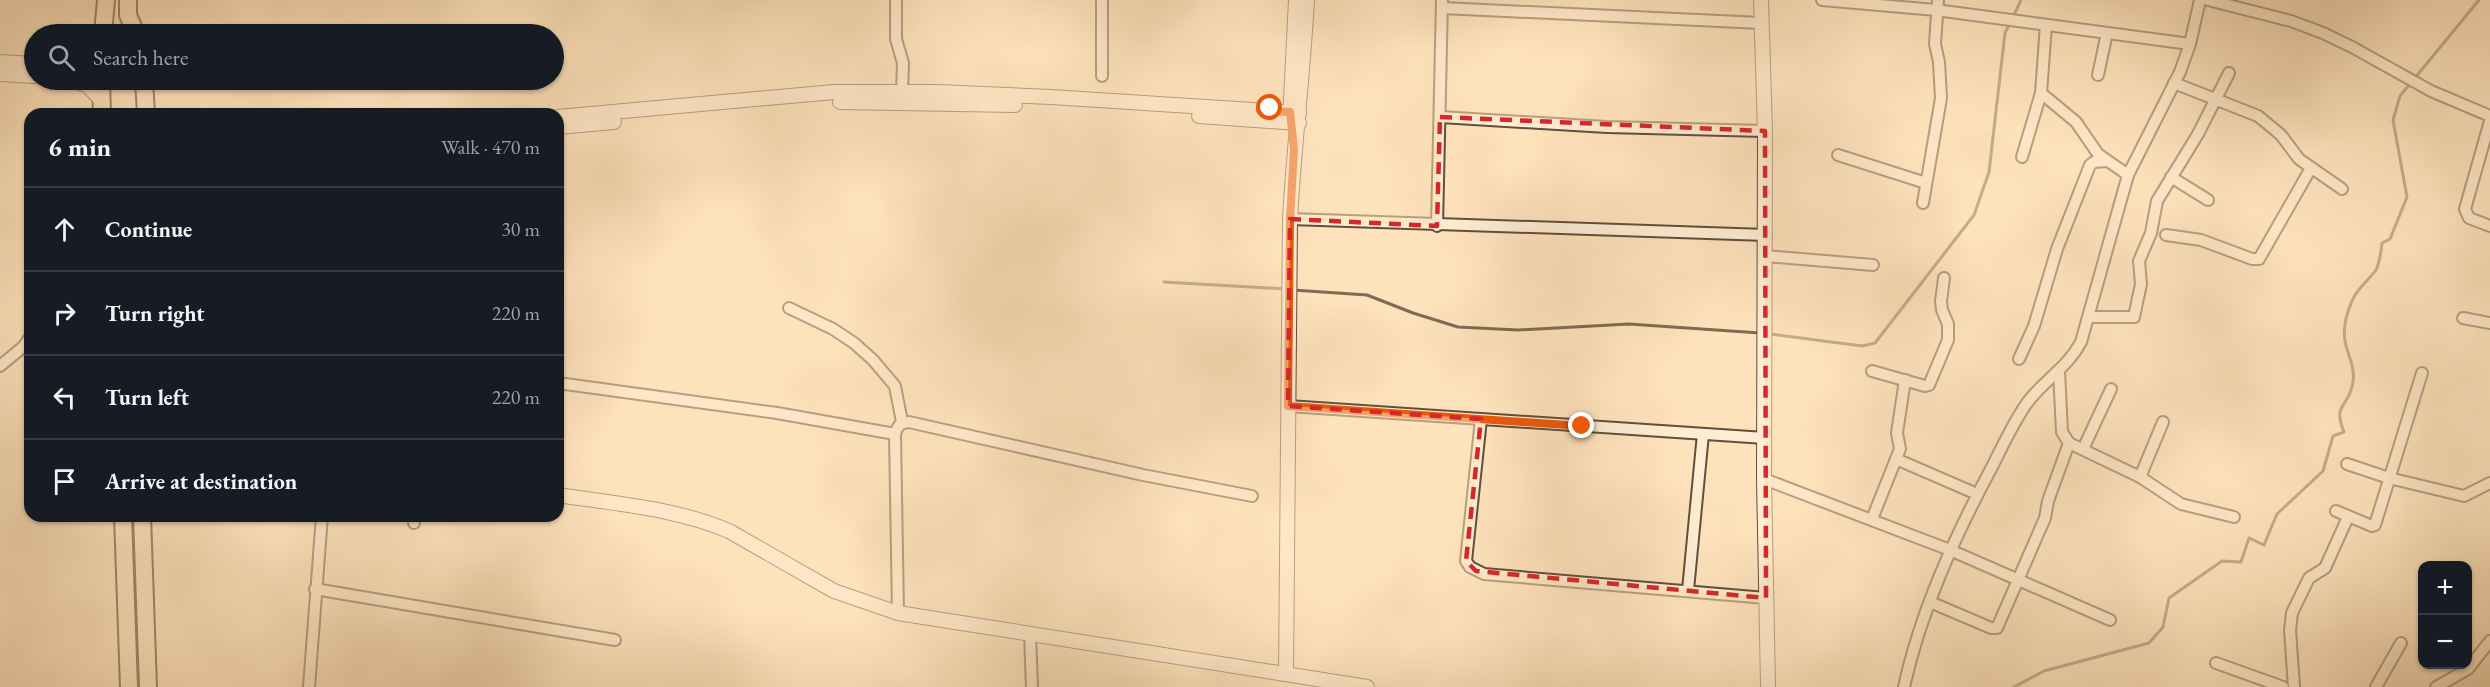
<!DOCTYPE html>
<meta charset="utf-8">
<style>
body{margin:0;font-family:"EB Garamond",serif;background:#242831;color:#f1f3f6}
.controls{position:absolute;right:18px;bottom:18px;display:grid;overflow:hidden;border-radius:12px;box-shadow:0 2px 4px #0004}
.controls button{width:54px;height:54px;display:grid;place-items:center;padding:0;border:0;border-bottom:2px solid #363941;background:#171b24;color:#f1f3f6;font:30px sans-serif}
.stop{position:absolute;width:18px;height:18px;margin:-14px;border:4px solid #ea580c;border-radius:50%;background:#fff}
.stop.end{background:#ea580c;border-color:#fff;box-shadow:0 2px 6px #0008}
.list{margin:0;padding:0;list-style:none}
h2{display:flex;justify-content:space-between;align-items:center;height:78px;margin:0;padding:0 24px;font-size:26px}
h2 small{font-size:20px;font-weight:400;color:#9ea1a6}
.list li{display:grid;grid-template-columns:39px 1fr auto;gap:18px;align-items:center;box-sizing:border-box;height:84px;padding:0 24px;border-top:2px solid #363941}
.list b{display:block;font-size:22px;white-space:nowrap}
.list em{font-size:20px;font-style:normal;color:#9ea1a6}
.icon{flex:none;width:33px;height:33px;fill:none;stroke:currentColor;stroke-width:2;stroke-linecap:round;stroke-linejoin:round}
.map{position:relative;flex:none;width:2490px;height:687px;overflow:hidden}
.search{position:absolute;background:#171b24;box-shadow:0 2px 4px #0004;left:24px;top:24px;width:540px;height:66px;display:flex;align-items:center;gap:15px;box-sizing:border-box;padding:0 21px;border-radius:33px;color:#9ea1a6;font-size:22px}
.panel{position:absolute;background:#171b24;box-shadow:0 2px 4px #0004;left:24px;top:108px;width:540px;height:414px;border-radius:18px}
.map>svg:first-child{display:block}
.lines{fill:none;stroke-linecap:round;stroke-linejoin:round}
.stream{stroke:#7e6b53;stroke-width:3}
.minor-casing{stroke:#604f3a;stroke-width:14}
.tertiary-casing{stroke:#604f3a;stroke-width:16}
.primary-casing{stroke:#2b1e0e;stroke-width:20}
.minor{stroke:#feecd3;stroke-width:10}
.tertiary{stroke:#feecd3;stroke-width:14}
.primary{stroke:#fee2bc;stroke-width:16}
.route{stroke:#ea580c;stroke-width:8}
.marked{fill:none;stroke:#d62828;stroke-width:4.5;stroke-dasharray:12 8;stroke-linejoin:round}
</style>
<div class="map">
<svg width="2490" height="687" viewBox="0 0 2490 687">
<rect width="100%" height="100%" fill="#fee2bc"/>
<filter id="stains"><feTurbulence type="fractalNoise" baseFrequency=".00333" numOctaves="4"/><feColorMatrix values="0 0 0 0 .2 0 0 0 0 .09 0 0 0 0 .02 0 0 0 .5 -.17"/></filter>
<radialGradient id="worn" r=".72"><stop offset=".6" stop-color="#630" stop-opacity="0"/><stop offset="1" stop-color="#630" stop-opacity=".3"/></radialGradient>
<g class="lines">
<g class="stream">
<path d="M2013,17L2021,0"/>
<path d="M1164,282L1287,289"/>
<path d="M1293,290L1367,295L1413,313L1458,327L1518,330L1629,324L1760,333"/>
<path d="M1770,334L1862,346L1875,343L1974,215L1989,172L2005,33L2010,23"/>
<path d="M2014,687L2044,671L2149,643L2163,627L2169,598L2222,561L2241,562L2249,538L2264,545L2277,514L2323,471L2333,436L2344,432C2332,402 2349,409 2353,382C2356,361 2341,348 2345,325C2346,315 2352,298 2358,291C2363,284 2371,277 2376,270C2380,262 2381,251 2382,243L2390,239L2407,197L2393,120L2400,96L2479,0"/>
</g>
<defs>
<g id="minor">
<path d="M896,0V39L903,63L902,92"/>
<path d="M1102,0V76"/>
<path d="M1822,0L1936,10L2190,44"/>
<path d="M2208,0L2291,21L2323,33L2352,47L2431,91L2490,116"/>
<path d="M1442,8L1761,23"/>
<path d="M2098,75L2107,33"/>
<path d="M2174,83L2258,116L2281,135L2299,159L2342,189"/>
<path d="M2041,93L2076,122L2098,154L2128,175"/>
<path d="M1440,117L1607,127L1765,131"/>
<path d="M2490,121L2465,209L2469,218L2490,226"/>
<path d="M1838,155L1926,183"/>
<path d="M2022,157L2041,93L2046,25"/>
<path d="M2171,177L2208,200"/>
<path d="M1923,203L1941,98L1939,62L1935,44L1938,0"/>
<path d="M1290,219L1766,235"/>
<path d="M1437,226L1442,0"/>
<path d="M2166,235L2201,240L2252,259H2259L2311,168"/>
<path d="M1765,256L1873,265"/>
<path d="M789,308L833,329L854,343L873,360L895,386L902,422"/>
<path d="M2089,317H2134L2141,284L2139,261L2151,233L2157,201L2198,134L2229,73"/>
<path d="M2463,318L2490,323"/>
<path d="M2019,359L2034,326L2057,249L2090,165L2094,162L2107,161"/>
<path d="M0,366L23,347L30,337"/>
<path d="M1872,371L1925,386L1929,385L1948,340V324L1942,310L1941,301L1944,278"/>
<path d="M2059,371L2062,432L2069,443L2140,477L2181,504L2234,517"/>
<path d="M558,383L777,413L895,434"/>
<path d="M1288,406L1765,438"/>
<path d="M1481,419L1466,561L1470,567L1484,574L1766,598"/>
<path d="M2083,449L2111,389"/>
<path d="M1896,459L1977,494"/>
<path d="M2347,464L2389,478L2464,496L2490,483"/>
<path d="M2140,477L2163,422"/>
<path d="M1764,479L1950,550L2110,620"/>
<path d="M2336,511L2372,526L2375,525L2422,373"/>
<path d="M1872,519L1900,449L1897,433L1905,380"/>
<path d="M414,523L415,516"/>
<path d="M315,589L615,640"/>
<path d="M1688,590L1703,434"/>
<path d="M1930,602L1991,628H1997L2045,518L2048,501L2069,443"/>
<path d="M898,613L895,434C898,425 900,423 909,422L1143,475L1252,496"/>
<path d="M1030,634L1032,687"/>
<path d="M2216,663L2283,687"/>
<path d="M309,687L322,516"/>
<path d="M1904,687C1921,610 1955,536 1992,467C2003,445 2013,423 2027,403C2044,380 2068,367 2081,342L2128,175L2180,72L2190,44L2200,0"/>
<path d="M2294,687L2290,630L2292,613L2309,578L2325,568L2348,517"/>
<path d="M2376,687L2401,643"/>
<path d="M2436,687L2468,669L2490,641"/>
</g>
<g id="tertiary">
<path d="M1761,0L1765,131L1764,479L1768,687"/>
<path d="M0,62L34,64"/>
<path d="M0,74L34,76"/>
<path d="M71,80L87,85L102,101"/>
<path d="M840,102L1015,105"/>
<path d="M1199,116L1299,123"/>
<path d="M558,117L834,92H938L1051,97L1299,113"/>
<path d="M1290,120L1296,0"/>
<path d="M558,127L614,122"/>
<path d="M558,495C616,504 675,508 729,531L834,591L898,613L1367,687"/>
<path d="M1286,673L1290,219C1294,146 1303,73 1307,0"/>
</g>
<g id="primary">
<path d="M128,0V15L136,34"/>
<path d="M103,34L106,0"/>
<path d="M101,80L102,114"/>
<path d="M144,80L146,114"/>
<path d="M123,516L129,687"/>
<path d="M142,516L148,687"/>
</g>
</defs>
<use href="#minor" class="minor-casing"/>
<use href="#tertiary" class="tertiary-casing"/>
<use href="#primary" class="primary-casing"/>
<use href="#minor" class="minor"/>
<use href="#tertiary" class="tertiary"/>
<use href="#primary" class="primary"/>
</g>
<g class="lines">
<path class="route" d="M1270,108L1260,111L1290,112L1294,149L1290,219L1288,406L1582,426"/>
</g>
<path d="M0 0H2490V687H0ZM1440,117L1765,131L1766,598L1476,571L1466,561L1481,419L1288,406L1290,219L1437,226Z" fill="#fee2bc" fill-opacity=".55" fill-rule="evenodd"/>
<path class="marked" d="M1440,117L1765,131L1766,598L1476,571L1466,561L1481,419L1288,406L1290,219L1437,226Z"/>
<rect width="100%" height="100%" filter="url(#stains)"/>
<rect width="100%" height="100%" fill="url(#worn)"/>
</svg>
<div class="controls">
<button>+</button>
<button>−</button>
</div>
<div class="stop" style="left:1270px;top:108px"></div>
<div class="stop end" style="left:1582px;top:426px"></div>
<div class="search"><svg class="icon" aria-label="search" viewBox="0 0 24 24"><circle cx="10" cy="10" r="6"/><path d="M15 15l6 6"/></svg>Search here</div>
<section class="panel">
<h2>6 min<small>Walk · 470 m</small></h2>
<ul class="list">
<li><svg class="icon" aria-label="ahead" viewBox="0 0 24 24"><path d="M12 20V5M6 11l6-6 6 6"/></svg><div><b>Continue</b></div><em>30 m</em></li>
<li><svg class="icon" aria-label="right" viewBox="0 0 24 24"><path d="M7 20v-9h11M14 6l5 5-5 5"/></svg><div><b>Turn right</b></div><em>220 m</em></li>
<li><svg class="icon" aria-label="left" viewBox="0 0 24 24"><path d="M17 20v-9H6M10 6l-5 5 5 5"/></svg><div><b>Turn left</b></div><em>220 m</em></li>
<li><svg class="icon" aria-label="arrive" viewBox="0 0 24 24"><path d="M6 21V4h12l-3 4 3 4H6"/></svg><div><b>Arrive at destination</b></div></li>
</ul>
</section>
</div>
